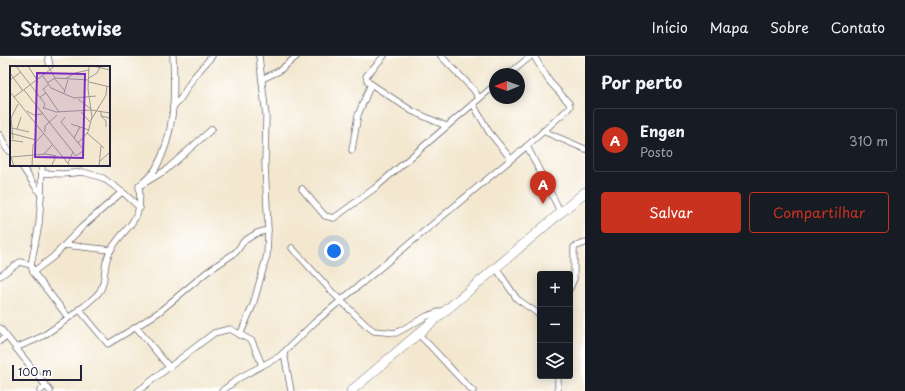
<!DOCTYPE html>
<html lang="pt">
<meta charset="utf-8">
<style>
body{margin:0;font-family:"Playpen Sans",sans-serif;background:#20242c;color:#f1f3f6}
.controls{position:absolute;right:12px;bottom:12px;display:grid;overflow:hidden;border-radius:4px;box-shadow:0 2px 10px #0003}
.controls button{width:36px;height:36px;display:grid;place-items:center;padding:0;border:0;border-bottom:1px solid #363941;background:#171b24;color:#f1f3f6;font:20px sans-serif}
.compass{position:absolute;left:489px;top:12px;width:36px;height:36px;border-radius:50%;background:#171b24;box-shadow:0 2px 10px #0003;rotate:269deg}
.scale{position:absolute;left:12px;bottom:10px;width:70px;box-sizing:border-box;padding-left:4px;border:2px solid #22223b;border-top:0;font-size:11px;line-height:14px;white-space:nowrap;color:#22223b;-webkit-text-stroke:3px #fff;paint-order:stroke}
.you{position:absolute;left:334px;top:195px;width:14px;height:14px;margin:-10px;border:3px solid #fff;border-radius:50%;background:#1a73e8;box-shadow:0 0 0 6px #1a73e833}
.badge{display:grid;place-items:center;width:26px;height:26px;border-radius:50%;background:#c8321e;color:#fff;font-size:13px;font-weight:700}
.pin{position:absolute;translate:-50% -33px;filter:drop-shadow(0 1px 2px #0008)}
.pin::after{content:'';position:absolute;top:21px;width:14px;height:12px;background:inherit;clip-path:polygon(0 0,100% 0,50% 100%)}
.list{margin:0;padding:0;list-style:none}
h2{display:flex;justify-content:space-between;align-items:center;height:52px;margin:0;padding:0 16px;font-size:17px}
h2 small{font-size:13px;font-weight:400;color:#9ea1a6}
.list li{display:grid;grid-template-columns:26px 1fr auto;gap:12px;align-items:center;box-sizing:border-box;height:64px;margin:0 8px 8px;padding:0 8px;border:1px solid #363941;border-radius:4px}
.list b{display:block;font-size:15px;white-space:nowrap}
.list p{margin:0;font-size:13px;white-space:nowrap;color:#9ea1a6}
.list em{font-size:13px;font-style:normal;color:#9ea1a6}
.actions{display:flex;gap:8px;padding:12px 16px}
.actions a{flex:1;padding:9px 0;border:1px solid #c8321e;border-radius:4px;text-align:center;font-size:14px;color:#c8321e}
.actions .main{background:#c8321e;color:#fff}
.icon{flex:none;width:22px;height:22px;fill:none;stroke:currentColor;stroke-width:2;stroke-linecap:round;stroke-linejoin:round}
.map{position:relative;flex:none;width:585px;height:335px;overflow:hidden}
header{display:flex;align-items:center;gap:24px;box-sizing:border-box;height:56px;padding:0 20px;background:#171b24;border-bottom:1px solid #363941}
header strong{font-size:19px}
nav{display:flex;gap:22px;margin-inline-start:auto;font-size:14px}
main{display:flex}
aside{flex:1;background:#171b24}
.map>svg:first-child{display:block}
.lines{fill:none;stroke-linecap:round;stroke-linejoin:round}
.minor-casing{stroke:#6b676f;stroke-width:7}
.trunk-casing{stroke:#6b676f;stroke-width:10}
.minor{stroke:#fff;stroke-width:5.5}
.trunk{stroke:#fff;stroke-width:9}
.inset-road{fill:none;stroke:#9f9894;stroke-width:1}
.view{fill:#7b2cbf;fill-opacity:0.15;stroke:#7b2cbf;stroke-width:2}
.inset-edge{fill:none;stroke:#22223b;stroke-width:2}
</style>
<header>
<strong>Streetwise</strong>
<nav><a>Início</a><a>Mapa</a><a>Sobre</a><a>Contato</a></nav>
</header>
<main>
<div class="map">
<svg width="585" height="335" viewBox="0 0 585 335">
<rect width="100%" height="100%" fill="#fff"/>
<filter id="ink" filterUnits="userSpaceOnUse"><feTurbulence type="fractalNoise" baseFrequency=".025" numOctaves="2"/><feDisplacementMap in="SourceGraphic" scale="8" xChannelSelector="R" yChannelSelector="G"/><feConvolveMatrix kernelMatrix="1 2 1 2 8 2 1 2 1" color-interpolation-filters="sRGB"/></filter>
<filter id="wash" filterUnits="userSpaceOnUse"><feTurbulence type="fractalNoise" baseFrequency=".012" numOctaves="4" result="noise"/><feDisplacementMap in="SourceGraphic" scale="16" xChannelSelector="R" yChannelSelector="G"/><feGaussianBlur stdDeviation="0.9" result="paint"/><feColorMatrix in="noise" values="0 0 0 0 0 0 0 0 0 0 0 0 0 0 0 0 0 1.4 0 .05"/><feComposite in="paint" operator="in"/></filter>
<g filter="url(#wash)">
<rect width="100%" height="100%" fill="#f3e7cf"/>
</g>
<g filter="url(#ink)">
<g class="lines">
<defs>
<g id="minor">
<path d="M48,0L50,11"/>
<path d="M384,0L366,20L368,26L412,55L446,70"/>
<path d="M441,0L473,33L479,42"/>
<path d="M509,18L531,0"/>
<path d="M262,23L279,15L297,0"/>
<path d="M473,48L489,76L511,103"/>
<path d="M173,51L181,42L193,22L212,0"/>
<path d="M543,75L585,93"/>
<path d="M0,79L6,92L11,96"/>
<path d="M527,90L561,157"/>
<path d="M352,94L358,59L371,28"/>
<path d="M21,109L41,139"/>
<path d="M42,109L41,140L39,168L31,209L33,216L68,261"/>
<path d="M42,117L62,118L83,116L103,122L125,138L140,152"/>
<path d="M143,128L166,114L212,73"/>
<path d="M302,133L325,160L334,162L375,132L495,29"/>
<path d="M65,189L111,194"/>
<path d="M292,192L333,237L366,269L374,275L396,277L427,260L441,255"/>
<path d="M496,212L517,243L540,259"/>
<path d="M33,216L53,201L82,171L122,136"/>
<path d="M0,220L20,206L31,209"/>
<path d="M570,232L574,223V191L585,187"/>
<path d="M79,253L108,288L136,271L169,311"/>
<path d="M136,271L159,256L207,216L236,196L244,185L257,177L268,174"/>
<path d="M0,272L50,335"/>
<path d="M418,278C438,296 453,317 473,335"/>
<path d="M240,279L253,249L267,199L268,174L265,108L266,60L259,0"/>
<path d="M0,285L6,280"/>
<path d="M16,292C24,288 33,285 41,281C51,275 98,242 101,233C107,220 102,207 112,192C129,166 143,166 139,130C144,125 152,119 156,112C175,78 175,38 173,0"/>
<path d="M284,297L291,335"/>
<path d="M558,320V335"/>
<path d="M40,335L46,330"/>
<path d="M138,335L214,277L230,273L252,285L262,309"/>
<path d="M222,335L239,322L280,300L315,266L527,90L568,53L570,50L569,47L549,25L534,0"/>
</g>
<path id="trunk" d="M351,335L585,136"/>
</defs>
<use href="#minor" class="minor-casing"/>
<use href="#trunk" class="trunk-casing"/>
<use href="#minor" class="minor"/>
<use href="#trunk" class="trunk"/>
</g>
</g>
<g transform="translate(10 10)">
<rect width="100" height="100" fill="#f3e7cf"/>
<path class="inset-road" d="M6,0L35,38L33,43M18,0L27,14M38,0L45,12M83,0L100,4M0,7L13,25M33,10L41,22L64,32L86,30M44,12L55,25M79,12L87,7L90,1M55,13L65,7L79,4M0,14L11,6M79,16L100,21M37,17L45,12L79,14M14,24L66,90L74,84L51,56L55,51M0,26L60,100M36,27L49,46M54,27L58,14M4,31L45,0M30,31L36,27L33,23L38,19M68,33L81,43M34,42L46,46L81,44L100,47M17,45L24,49L32,48M91,45V50L100,52M71,46L80,56M91,50L96,55V61M1,52L3,73M0,54L8,38M81,54L96,29L97,20M61,58L79,64M2,62L19,66M7,63L11,51M35,66V60L47,49M0,67L26,74M77,67L94,82M64,72L70,61M0,74L13,76M68,77L78,66L82,51L78,23L79,0M0,88L4,100M34,88L42,79M1,91L36,88L46,90L42,99M89,96L100,86M58,97L63,86M22,100L23,79L34,67M89,100L91,80"/>
<path class="view" d="M27,7L75,8L73,92L25,91Z"/>
<rect width="100" height="100" class="inset-edge"/>
</g>
</svg>
<div class="controls">
<button>+</button>
<button>−</button>
<button><svg class="icon" aria-label="layers" viewBox="0 0 24 24"><path d="M12 4l9 5-9 5-9-5zM3 14l9 5 9-5"/></svg></button>
</div>
<svg class="compass" viewBox="-18 -18 36 36"><path d="M0-13l5 13h-10z" fill="#e53935"/><path d="M0 13l5-13h-10z" fill="#9ea1a6"/></svg>
<div class="scale">100 m</div>
<div class="you"></div>
<div class="pin badge" style="left:543px;top:148px">A</div>
</div>
<aside>
<h2>Por perto<small></small></h2>
<ul class="list">
<li><span class="badge">A</span><div><b>Engen</b><p>Posto</p></div><em>310 m</em></li>
</ul>
<div class="actions"><a class="main">Salvar</a><a>Compartilhar</a></div>
</aside>
</main>
